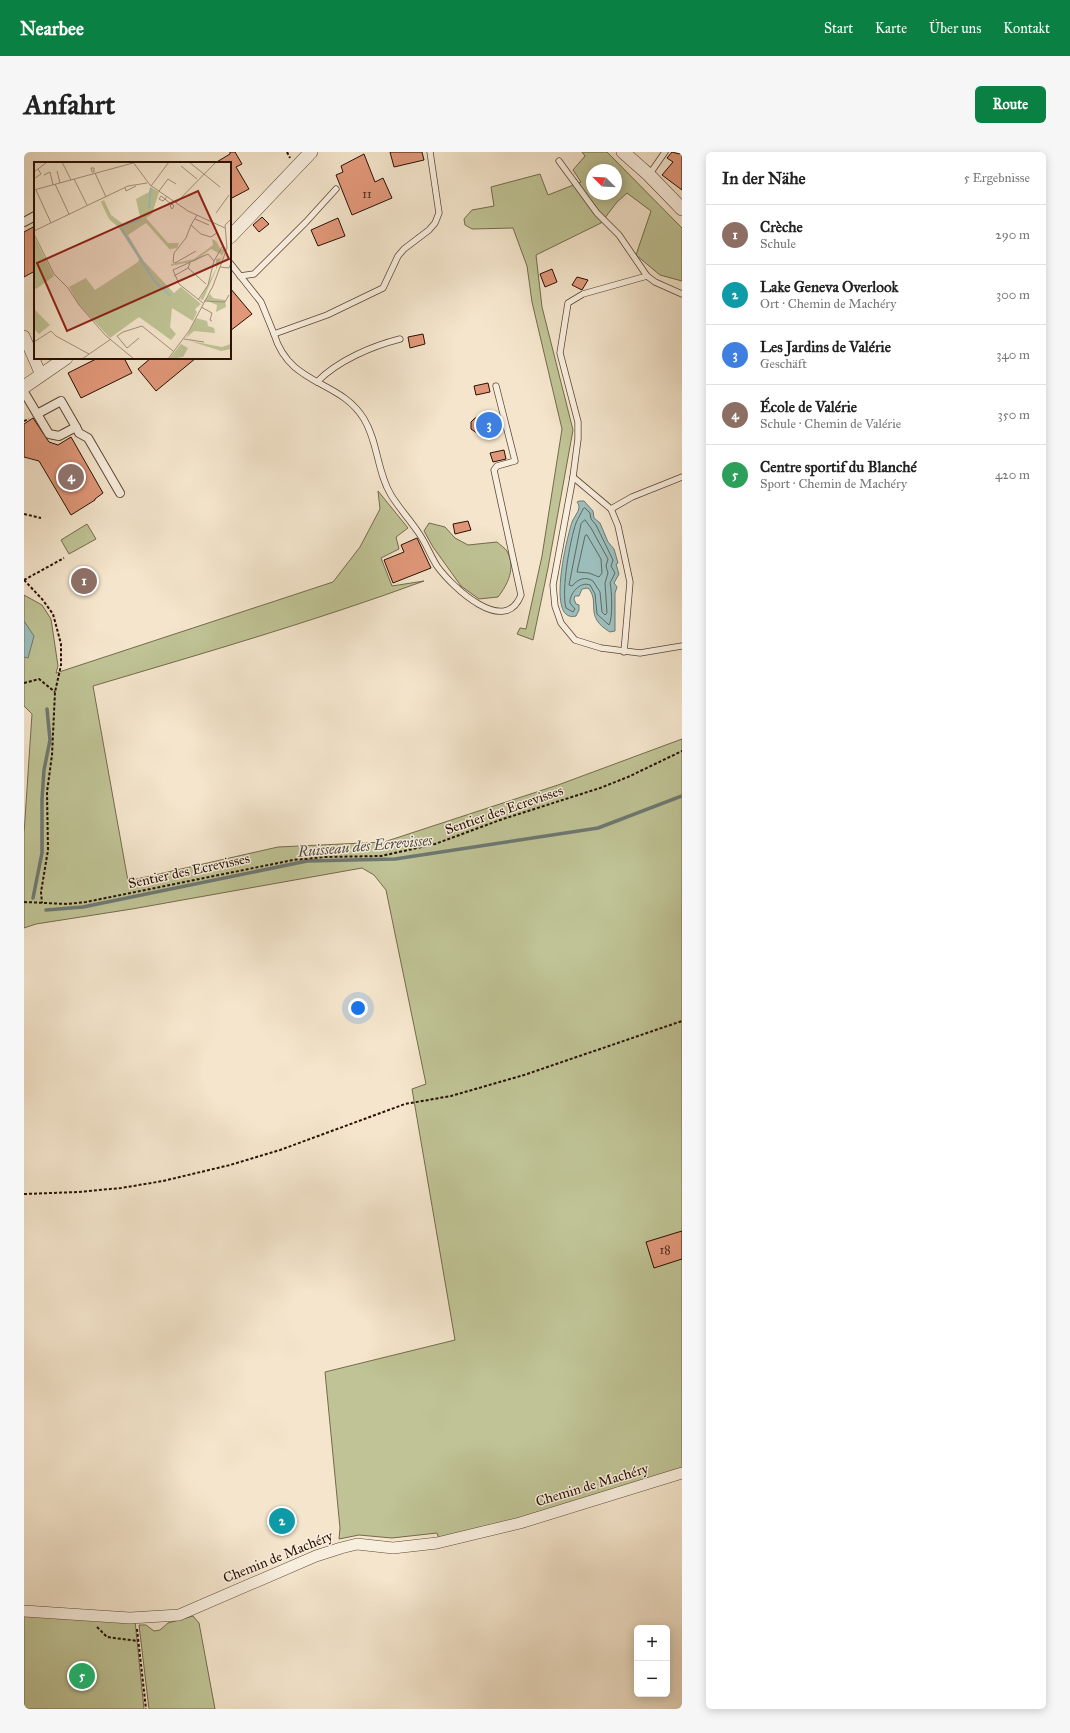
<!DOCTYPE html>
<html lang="de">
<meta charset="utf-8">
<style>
body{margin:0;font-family:"IM FELL Great Primer",serif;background:#f6f6f6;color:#222}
.controls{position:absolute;right:12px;bottom:12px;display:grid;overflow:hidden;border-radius:6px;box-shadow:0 2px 10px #0003}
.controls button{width:36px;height:36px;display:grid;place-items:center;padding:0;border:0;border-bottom:1px solid #e0e0e0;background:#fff;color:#222;font:20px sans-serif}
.compass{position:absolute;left:562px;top:12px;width:36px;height:36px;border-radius:50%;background:#fff;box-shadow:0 2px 10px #0003;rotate:294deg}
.you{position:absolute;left:334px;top:856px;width:14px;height:14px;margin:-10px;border:3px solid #fff;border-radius:50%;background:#1a73e8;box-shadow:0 0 0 6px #1a73e833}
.badge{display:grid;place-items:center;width:26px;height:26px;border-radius:50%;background:#0b8043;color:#fff;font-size:13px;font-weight:700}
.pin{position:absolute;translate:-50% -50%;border:2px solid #fff;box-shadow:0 1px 4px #0006}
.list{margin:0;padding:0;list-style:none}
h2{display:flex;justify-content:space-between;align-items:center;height:52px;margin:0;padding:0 16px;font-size:17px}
h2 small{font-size:13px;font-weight:400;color:#767676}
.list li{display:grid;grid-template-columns:26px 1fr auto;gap:12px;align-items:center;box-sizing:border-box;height:60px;padding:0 16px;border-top:1px solid #e0e0e0}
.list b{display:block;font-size:15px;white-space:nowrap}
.list p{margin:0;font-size:13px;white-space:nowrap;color:#767676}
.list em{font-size:13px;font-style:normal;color:#767676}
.map{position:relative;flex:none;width:658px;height:1557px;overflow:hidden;border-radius:6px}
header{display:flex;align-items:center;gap:24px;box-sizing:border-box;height:56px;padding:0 20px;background:#0b8043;color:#fff}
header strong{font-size:19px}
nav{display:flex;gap:22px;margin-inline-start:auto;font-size:14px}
.intro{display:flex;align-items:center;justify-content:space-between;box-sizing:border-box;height:96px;padding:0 24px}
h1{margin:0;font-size:28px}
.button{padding:10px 18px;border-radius:6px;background:#0b8043;color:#fff;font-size:14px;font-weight:700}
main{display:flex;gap:24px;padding:0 24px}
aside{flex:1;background:#fff;border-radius:6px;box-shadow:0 2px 10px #0003}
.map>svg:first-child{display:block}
.green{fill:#bfc395;stroke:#746a4c;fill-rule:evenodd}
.water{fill:#9cbebb;stroke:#6e7871}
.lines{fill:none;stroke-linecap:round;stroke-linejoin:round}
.shore{stroke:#62675f;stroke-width:1}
.stream{stroke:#6e7871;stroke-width:3.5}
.building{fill:#e1987a;stroke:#291003}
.service-casing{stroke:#5c4535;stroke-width:7}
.pedestrian-casing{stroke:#5c4535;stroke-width:10}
.minor-casing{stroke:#5c4535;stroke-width:12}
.tertiary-casing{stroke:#5c4535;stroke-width:14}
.path{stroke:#291003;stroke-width:2;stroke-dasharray:3 2;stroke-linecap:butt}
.service{stroke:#f8eede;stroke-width:5.5}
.pedestrian{stroke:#f8eede;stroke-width:8}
.minor{stroke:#f8eede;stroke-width:11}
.tertiary{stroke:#f8eede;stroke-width:13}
.labels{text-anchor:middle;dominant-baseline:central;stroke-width:3;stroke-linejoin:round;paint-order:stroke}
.number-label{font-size:12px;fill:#573221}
.street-label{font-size:14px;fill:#291003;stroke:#f8eede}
.water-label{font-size:15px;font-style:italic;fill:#514d43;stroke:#f8eede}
.inset-river{fill:none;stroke:#9cbebb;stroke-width:2}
.inset-road{fill:none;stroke:#a3907c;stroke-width:1}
.view{fill:#8f2418;fill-opacity:0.15;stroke:#8f2418;stroke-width:2}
.inset-edge{fill:none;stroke:#291003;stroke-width:2}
</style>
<header>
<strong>Nearbee</strong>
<nav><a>Start</a><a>Karte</a><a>Über uns</a><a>Kontakt</a></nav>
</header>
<div class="intro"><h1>Anfahrt</h1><a class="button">Route</a></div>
<main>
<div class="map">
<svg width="658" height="1557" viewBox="0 0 658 1557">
<rect width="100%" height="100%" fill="#f4e5cc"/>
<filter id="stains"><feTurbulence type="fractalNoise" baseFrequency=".005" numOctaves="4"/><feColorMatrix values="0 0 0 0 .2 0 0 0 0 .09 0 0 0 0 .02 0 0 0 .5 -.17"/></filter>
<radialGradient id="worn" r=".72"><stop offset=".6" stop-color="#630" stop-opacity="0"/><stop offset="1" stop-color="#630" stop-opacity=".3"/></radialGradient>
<g class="green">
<path d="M558,0H583L658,76V129L636,123L612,103L627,59L603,41L593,50L577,71L512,103L518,155L549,278L524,416L509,488L493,482L496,476L502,477L518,404L538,277L508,150L503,114L489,76L448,77L441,73L440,67L448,58L470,54L467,35L516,22L524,43L557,30L549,18L561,4ZM568,18H592V42H568Z"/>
<path d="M354,339L384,376L372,385L375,397L357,406L368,434L400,429C291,469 180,501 69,534L104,729L254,695L360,690L534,633L658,587V1316L496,1367L415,1387L413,1381L368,1386L335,1383L315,1387L316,1376L301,1220L431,1188L388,937L402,932L362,738L350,723L338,716L108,757L12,772L0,776V682L8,562L0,554V443L18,453L27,467L34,514L32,521L309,430L336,395L356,357Z"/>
<path d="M405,371L421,375L431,386L444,393L473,390C476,393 481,396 483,399C492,416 484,432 474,445L455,447L437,434L409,395L400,379Z"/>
<path d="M63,372L72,387L45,402L37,388Z"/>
<path d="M0,1462L111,1469L120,1557H0Z"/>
<path d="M169,1464L175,1471L191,1557H125L115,1473H122L130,1479L136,1478L144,1471Z"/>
</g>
<g class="water">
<path d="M555,349H560L569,359L570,366L576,371L584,390L590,397L594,411L592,412L595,422L590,431L593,435L591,441V479L586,480C559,464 577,450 564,436L558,437L555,444H551L550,447L552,452L555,453V458L552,464C521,472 544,382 548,370C550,365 554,361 555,356C555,353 555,353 553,350Z"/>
<path d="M0,469L10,484L4,506L0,505Z"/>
</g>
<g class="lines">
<g class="shore">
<path d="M561,356L566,361L567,367L572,373L589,408L587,414L591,421L586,431C588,438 589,466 585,473L573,462L571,442L566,433C556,429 545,442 546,451L551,457L549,460L542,456C537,438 546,388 552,371C554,366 557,362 559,357Z"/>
<path d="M561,368L567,376L584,407L582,414L584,421L581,431L583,461L581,463L578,460L576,440L569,429C561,424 554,427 548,434L545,433L557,372Z"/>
<path d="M563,383L577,407L578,421L575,425L565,421L553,420L561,384Z"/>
</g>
<g class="stream">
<path d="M9,746L18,701V647L20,618L26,588L23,557"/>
<path d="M22,758L59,755L283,709L371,707L574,676L658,644"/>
</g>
</g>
<g class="building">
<path d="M206,0H211L218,12L212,15L225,37L206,47V11H191L206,2Z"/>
<path d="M366,0H398L400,8L370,15Z"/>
<path d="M648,0L655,2L658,0V38L638,23L649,10L643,6Z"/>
<path d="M340,2L351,30L359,26L368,46L328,63L312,23L319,20L317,14Z"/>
<path d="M238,65L245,72L235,80L229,73Z"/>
<path d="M314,66L321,84L294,94L287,78Z"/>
<path d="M11,74V119L0,125V80Z"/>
<path d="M528,117L533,130L521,135L516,122Z"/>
<path d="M553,125L564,128L558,138L548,133Z"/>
<path d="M206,136L228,162L206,179Z"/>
<path d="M399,182L401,192L386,196L384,185Z"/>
<path d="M74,206H100L108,221L57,246L44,221Z"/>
<path d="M127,206H172L132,239L114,217Z"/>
<path d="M464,231L466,240L452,243L450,234Z"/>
<path d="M462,259L463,263L467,262L470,278L467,279L468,283L453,281L447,277V270L450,267Z"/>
<path d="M9,266L25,290L34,293L47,285L79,341L71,347V348L47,363L15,309L0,305V272Z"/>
<path d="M480,298L482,307L469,310L466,301Z"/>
<path d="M444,369L447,378L431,382L429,372Z"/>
<path d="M393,386L407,416L369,431L360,408L380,400L377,393Z"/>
<path d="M658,1079V1107L630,1116L622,1090Z"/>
</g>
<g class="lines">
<defs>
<g id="service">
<path d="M535,9L573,61L595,83L623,124L559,142L544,151L536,201L554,270V287L549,325L529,433L531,454L537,471L551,488L577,496L616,501L658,494"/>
<path d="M625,23L641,0"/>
<path d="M206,111L237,150L250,182L303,163L359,136L374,104L380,97L405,78L411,71L415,61L406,0"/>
<path d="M216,124L230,122L282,70L312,37"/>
<path d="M623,124L631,130L658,142"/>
<path d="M250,182C266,235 316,227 340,267C354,290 353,320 367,343C375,356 386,368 394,380C402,391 406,403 413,414C428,435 481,485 497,443L470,318L473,314L491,309L472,234"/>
<path d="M293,230C313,209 348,194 376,187"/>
<path d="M549,325L587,357L608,345L658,325"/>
<path d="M587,357L594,374L606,430L600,500"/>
</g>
<g id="pedestrian">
<path d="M0,70L11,64"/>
<path d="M0,240L25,282L35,284L52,275L37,249L13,262"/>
<path d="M52,275L55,281L64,286L96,341"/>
</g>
<g id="minor">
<path d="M0,184L17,223"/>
<path d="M0,1459L106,1466L155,1463L292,1404L317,1396L333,1392L369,1396L413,1391L496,1371L658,1321"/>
</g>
<g id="tertiary">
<path d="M599,0L625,23L658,57"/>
<path d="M206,85L287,0"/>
<path d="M0,235L42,206"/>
</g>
</defs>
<use href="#service" class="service-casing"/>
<use href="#pedestrian" class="pedestrian-casing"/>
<use href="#minor" class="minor-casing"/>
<use href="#tertiary" class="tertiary-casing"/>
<g class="path">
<path d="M263,0L266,6"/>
<path d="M0,269L5,267"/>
<path d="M0,362L17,366"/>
<path d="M0,428L18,447L29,462L37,492V513L31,540L28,603L23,640L24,698L17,740L18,751"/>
<path d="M0,428L40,406"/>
<path d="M0,531L15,527L31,540"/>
<path d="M0,750L43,752L62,750L269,708L301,705L357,704L411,692L476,668L576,636L604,625L658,599"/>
<path d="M0,1042L54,1040L97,1036L139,1029L206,1013L256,998L381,952L427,944L500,923L658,869"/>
<path d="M73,1475L83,1485L114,1489"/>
<path d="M113,1477L122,1557"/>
</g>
<use href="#service" class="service"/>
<use href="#pedestrian" class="pedestrian"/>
<use href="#minor" class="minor"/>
<use href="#tertiary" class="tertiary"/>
</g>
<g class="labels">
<g class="number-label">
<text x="343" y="42">11</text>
<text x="641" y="1098">18</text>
</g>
<g class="street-label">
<text transform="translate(480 658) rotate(-19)">Sentier des Ecrevisses</text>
<text transform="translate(165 719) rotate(-12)">Sentier des Ecrevisses</text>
<text transform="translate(568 1333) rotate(-17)">Chemin de Machéry</text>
<text transform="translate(254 1405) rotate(-22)">Chemin de Machéry</text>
</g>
<g class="water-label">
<text transform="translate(341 694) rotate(-5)">Ruisseau des Ecrevisses</text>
</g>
</g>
<g transform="translate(10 10)">
<rect width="197" height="197" fill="#f4e5cc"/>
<path d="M116,25L125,30L118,52L112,56L134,81H145L143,86L136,87L138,90L112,61L94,73L109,98L140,131L147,125L167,142L161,147L163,150L159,159L138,146L136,165L142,172L137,178L105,155L76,176L45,143L35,125L52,116L61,128L104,100L105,97L85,66L75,57L67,40L70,38L77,53L89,62L106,55L102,37L115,30ZM0,74L20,114L2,127L0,125ZM178,77L182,79L187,88L192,85L169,138L166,137L182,107V97L187,96L188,93L177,87L161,99L137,104V102L160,97L179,83ZM176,132L179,136L191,138L192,145L182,150L183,143L171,138ZM0,147L16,163L5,172L0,167ZM162,156L173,159L174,164L180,166L181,171L160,169L152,176ZM156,179L188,185L197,182V187L187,189ZM147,182L154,186L149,195L135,197Z" fill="#bfc395"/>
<path class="inset-river" d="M115,46L117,26M87,64L107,57M87,66L121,120L137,134"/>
<path class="inset-road" d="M28,0L37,18M99,0L116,23L154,49L191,66M155,0L186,25M147,4L163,17M57,6H60V10H58ZM23,9L26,21M0,10L13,0M61,11L72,35M10,13L16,10L19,23M1,16L7,12L4,7M40,17L53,43M21,22L35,52M117,24L135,0M91,26L92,29L102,24M0,28L99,1M2,28L17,61M125,29L134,17L142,22M133,34L131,37L129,39L125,37L127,34L131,37L132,38L136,41M142,41L182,0M138,42L140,44L138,47L136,44L139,41L140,39M182,51L195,33M163,53L157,63L167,72L177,75L184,70M161,57L175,63M157,63L152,76L140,91L139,100L141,101L162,89M0,69L94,24L113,21M0,72L20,112L34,126L45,143L71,173L100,197M156,101L154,106L172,122M186,105L195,106L197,101M140,114L154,106M164,138L174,123L180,99M170,139L191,140L195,133M169,141L145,122L139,108L174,92L180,99L188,85M167,145L178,151L176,158L178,159M105,176L93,186L83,174L89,170L108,164L139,189M150,177L170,180M0,180L17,169L22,174L55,192M48,197L77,177M134,197L155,169L179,124L193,86L191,63L197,57"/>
<path class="view" d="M164,29L195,97L33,169L3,101Z"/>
<rect width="197" height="197" class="inset-edge"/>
</g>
<rect width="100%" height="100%" filter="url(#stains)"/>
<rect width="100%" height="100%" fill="url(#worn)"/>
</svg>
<div class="controls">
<button>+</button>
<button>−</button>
</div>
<svg class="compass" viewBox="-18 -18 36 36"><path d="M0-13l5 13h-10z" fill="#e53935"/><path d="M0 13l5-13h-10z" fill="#767676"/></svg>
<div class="you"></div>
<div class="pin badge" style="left:60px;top:429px;background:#8d6e63">1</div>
<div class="pin badge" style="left:258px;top:1369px;background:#0f9aa8">2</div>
<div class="pin badge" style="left:465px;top:273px;background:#3f7fe0">3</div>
<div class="pin badge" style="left:47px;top:325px;background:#8d6e63">4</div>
<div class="pin badge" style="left:58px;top:1524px;background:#2e9e5b">5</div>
</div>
<aside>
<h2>In der Nähe<small>5 Ergebnisse</small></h2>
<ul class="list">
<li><span class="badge" style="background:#8d6e63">1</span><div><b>Crèche</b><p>Schule</p></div><em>290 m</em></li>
<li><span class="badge" style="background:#0f9aa8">2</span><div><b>Lake Geneva Overlook</b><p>Ort · Chemin de Machéry</p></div><em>300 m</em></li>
<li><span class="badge" style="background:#3f7fe0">3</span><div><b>Les Jardins de Valérie</b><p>Geschäft</p></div><em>340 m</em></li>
<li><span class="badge" style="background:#8d6e63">4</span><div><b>École de Valérie</b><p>Schule · Chemin de Valérie</p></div><em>350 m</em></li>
<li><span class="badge" style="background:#2e9e5b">5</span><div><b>Centre sportif du Blanché</b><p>Sport · Chemin de Machéry</p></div><em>420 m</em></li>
</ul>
</aside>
</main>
